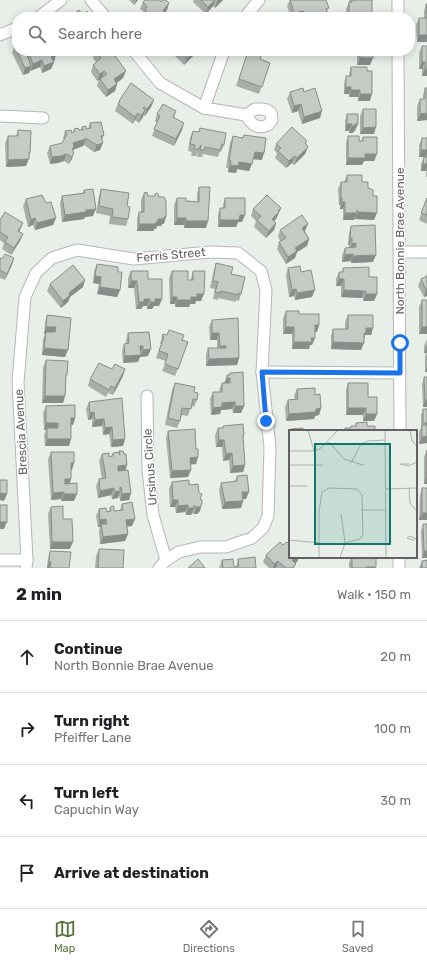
<!DOCTYPE html>
<meta charset="utf-8">
<style>
body{margin:0;font-family:Rubik,sans-serif;background:#f6f6f6;color:#202124}
.stop{position:absolute;width:12px;height:12px;margin:-9px;border:3px solid #1a73e8;border-radius:50%;background:#fff}
.stop.end{background:#1a73e8;border-color:#fff;box-shadow:0 1px 4px #0008}
.list{margin:0;padding:0;list-style:none}
h2{display:flex;justify-content:space-between;align-items:center;height:52px;margin:0;padding:0 16px;font-size:17px}
h2 small{font-size:13px;font-weight:400;color:#757577}
.list li{display:grid;grid-template-columns:26px 1fr auto;gap:12px;align-items:center;box-sizing:border-box;height:72px;padding:0 16px;border-top:1px solid #e0e0e0}
.list b{display:block;font-size:15px;white-space:nowrap}
.list p{margin:0;font-size:13px;white-space:nowrap;color:#757577}
.list em{font-size:13px;font-style:normal;color:#757577}
.icon{flex:none;width:22px;height:22px;fill:none;stroke:currentColor;stroke-width:2;stroke-linecap:round;stroke-linejoin:round}
.map{position:relative;flex:none;width:427px;height:568px;overflow:hidden}
.search{position:absolute;background:#fff;box-shadow:0 2px 10px #0003;left:12px;right:12px;top:12px;height:44px;display:flex;align-items:center;gap:10px;box-sizing:border-box;padding:0 14px;border-radius:16px;color:#757577;font-size:15px}
.sheet{height:340px;background:#fff}
nav{display:flex;justify-content:space-around;align-items:center;box-sizing:border-box;height:56px;border-top:1px solid #e0e0e0;background:#fff;font-size:11px;color:#757577}
nav a{display:grid;justify-items:center;gap:2px}
nav .on{color:#567134}
.map>svg:first-child{display:block}
.lines{fill:none;stroke-linecap:round;stroke-linejoin:round}
.minor-casing{stroke:#bab4ba;stroke-width:13}
.minor{stroke:#fff;stroke-width:11}
.wall{fill:#a9aea9}
.shaded-wall{fill:#898d89}
.building{fill:#c4cac4;stroke:#898d89}
.route{stroke:#1a73e8;stroke-width:5}
.labels{text-anchor:middle;dominant-baseline:central;stroke-width:3;stroke-linejoin:round;paint-order:stroke}
.street-label{font-size:12px;fill:#655e65;stroke:#fff}
.inset-road{fill:none;stroke:#afb1b0;stroke-width:1}
.view{fill:#0f766e;fill-opacity:0.15;stroke:#0f766e;stroke-width:2}
.inset-edge{fill:none;stroke:#655e65;stroke-width:2}
</style>
<div class="map">
<svg width="427" height="568" viewBox="0 0 427 568">
<rect width="100%" height="100%" fill="#e7efe8"/>
<g class="lines">
<defs>
<g id="minor">
<path d="M91,0L105,17"/>
<path d="M398,0V17"/>
<path d="M39,17L61,0"/>
<path d="M245,17L259,0"/>
<path d="M0,35L17,28"/>
<path d="M134,51L160,83L204,108L246,115L255,109H261L267,110L271,113L272,120L268,125C257,130 251,124 246,115"/>
<path d="M398,51L400,431"/>
<path d="M204,108L224,51"/>
<path d="M0,116L43,118"/>
<path d="M400,252H427"/>
<path d="M262,372L400,373"/>
<path d="M147,396L148,470L153,515L166,560"/>
<path d="M0,560H27"/>
<path d="M26,568L27,560L18,382L25,297L36,273L52,258L77,250L134,259L210,252L238,253L261,271L266,290L262,372L270,447L268,516L263,528L252,538L226,547H200L179,552L166,560L159,568"/>
<path d="M399,568V557"/>
</g>
</defs>
<use href="#minor" class="minor-casing"/>
<use href="#minor" class="minor"/>
</g>
<g class="wall">
<path d="M129,0H138L134,5Z"/>
<path d="M194,0H223L215,8L213,6L206,14L193,2Z"/>
<path d="M290,0H326L328,15L327,17H291L287,6Z"/>
<path d="M349,0H372L371,17H346V9L349,2Z"/>
<path d="M143,2H161L169,3L167,10L165,13L169,17H142L144,12L140,9Z"/>
<path d="M426,4L427,42H417L416,25L419,18H424V11Z"/>
<path d="M14,46L53,62H54L51,69L42,73L40,67L30,71V70L29,73L23,75L12,53Z"/>
<path d="M422,46L427,76H422V69H419V53Z"/>
<path d="M95,51H114V54L123,78L117,83V84L115,91L106,97L97,86L99,79L97,81L91,72L93,65L96,62L93,58Z"/>
<path d="M170,51H195L193,56L184,65Z"/>
<path d="M248,51L260,59L270,63L259,94L236,86Z"/>
<path d="M273,51H280L277,54Z"/>
<path d="M346,51H373L370,65H357V56H346Z"/>
<path d="M351,67L367,71L370,101H358V97H349V94H344V83L346,76H349V74Z"/>
<path d="M425,88L427,120L417,121V106L420,99H423V95Z"/>
<path d="M290,92H304L320,118L302,124L298,111L292,113L287,99Z"/>
<path d="M154,100L151,107L145,116L143,115L139,123L135,120L133,124L115,111L119,101Z"/>
<path d="M363,109L374,134H360V116Z"/>
<path d="M176,111L174,118L182,130L174,146L152,136L157,123L155,121L157,114Z"/>
<path d="M347,114L355,131H354L353,133H349V131H345V121Z"/>
<path d="M90,123L104,135L102,140L100,150L94,152L84,145L83,146L73,150L72,159L69,164L64,161L58,163L50,164L47,153L50,146L62,143L64,140L63,138L65,131L72,133L73,132L74,129L81,130L82,127L86,129H88Z"/>
<path d="M200,128L224,145L221,152L220,151L218,157L203,154L202,157H197L198,152L196,156H191L192,152L188,151L190,138L193,131L199,132Z"/>
<path d="M18,130L29,157V159L26,166L6,167L5,143L8,136H16Z"/>
<path d="M244,135L262,160L253,159L249,171L237,169L236,173L228,172V168H226L230,143L233,136L243,138Z"/>
<path d="M348,136L359,141H361L363,137L377,154L374,161H364L362,165H346V143Z"/>
<path d="M422,138H427V177H426V171H421V164L424,157H419V145Z"/>
<path d="M307,141L306,144L308,147L305,154L294,165L292,163L286,168L275,158L277,153L274,150L276,144Z"/>
<path d="M347,175L362,182L368,188L374,220L355,219V218L354,220H343V209H340V205H339L338,189L341,182H344Z"/>
<path d="M199,187L206,228H184V225H174V205L177,198L186,201L197,202V194Z"/>
<path d="M101,189L127,206L128,219L126,226L109,224L110,216L96,213L99,196Z"/>
<path d="M84,190L93,216L85,217L84,219L62,222L60,203L62,196L83,193Z"/>
<path d="M144,193L148,196L164,224H162L161,226H157L156,229H154V231H137V219L139,212H141V200Z"/>
<path d="M225,198L242,222H238L236,227H218V215L220,208H223V205Z"/>
<path d="M427,198V224L419,220Z"/>
<path d="M26,199L53,225L35,230L33,225L28,227L23,206Z"/>
<path d="M281,208L276,219L274,221L276,223L274,230L266,238L254,227L256,221L251,216L253,209Z"/>
<path d="M0,220L23,223L19,232L23,234L20,241L11,255L2,249L4,243L0,240Z"/>
<path d="M351,226L373,262L351,263V261L342,262V255L345,248H349V245H348L349,233Z"/>
<path d="M280,230L305,231L309,239L307,246L297,252L295,258L286,264L277,249L279,242H281L278,237Z"/>
<path d="M0,258L12,265L5,280L0,278Z"/>
<path d="M216,263L231,274L241,294L239,301L236,300V302L218,298V300L213,299L215,289L210,288L214,270Z"/>
<path d="M97,264L118,272L120,290L117,297L97,294L99,284L93,283L94,271Z"/>
<path d="M288,268L301,272L312,297L295,300L294,296L289,297L286,275Z"/>
<path d="M343,268L369,277L377,294L374,301H363V298H362L341,297V286H336V279L339,272H342Z"/>
<path d="M131,271L148,279L159,306H154L152,309H147V306H143L141,309H136L134,288H128V278Z"/>
<path d="M172,271L188,280H191V278L193,271L201,301H196L195,304H190L189,307H175V304H170L169,278Z"/>
<path d="M427,273V296L424,297L418,286L421,279L426,277Z"/>
<path d="M50,284L83,287L70,297L68,302L61,308L47,291Z"/>
<path d="M422,300L427,334H419V307Z"/>
<path d="M286,311L319,325L317,332H315V338L312,345H310L309,349H292V334H283V318Z"/>
<path d="M47,315L71,318L65,357L42,355L43,339L45,334H44L45,322Z"/>
<path d="M348,315L373,328L371,335H365L361,350L331,349V336L333,329H345V322Z"/>
<path d="M212,320L239,358L237,365L206,366V355L208,348H217V340H210L209,327Z"/>
<path d="M149,332L148,356L140,357V355L138,362L123,363L122,351L124,344H126V340L128,333Z"/>
<path d="M163,334L188,342L175,376L162,371L166,361L156,358L161,344H160Z"/>
<path d="M427,339V372H425V357L426,353H424V346Z"/>
<path d="M46,360L66,379L65,396L63,403H42L43,367Z"/>
<path d="M230,373L244,406L241,413H233L232,409L221,410L220,414L211,415L210,399L213,392H220L219,390L222,383H224L227,375H229Z"/>
<path d="M123,376L113,395L108,393L106,397L88,386L90,379Z"/>
<path d="M424,377L427,407H423L422,384Z"/>
<path d="M175,383L194,392L197,400L194,407L191,406L188,416L181,415L180,421L177,428L165,425L172,390Z"/>
<path d="M348,383L377,414L374,421H363V415H346V390Z"/>
<path d="M297,389L315,395L321,408L319,415L315,416L314,419L286,421L285,407L288,400H295L294,396Z"/>
<path d="M89,402L125,439L123,446L111,447L109,434L103,435L102,426L92,427V419L88,420L86,409Z"/>
<path d="M46,406L75,418L73,425H71L69,446H45L44,435L46,430H44L43,413Z"/>
<path d="M423,409H427V443L419,444V432L421,428V416Z"/>
<path d="M223,426L244,435L243,439L245,465L243,472L230,473L229,460L223,461L222,447H216L215,435L218,428H223Z"/>
<path d="M168,431L196,449L198,457L196,464H190L188,477L170,478L166,438Z"/>
<path d="M290,433V452H289V436Z"/>
<path d="M427,450V484H424V457Z"/>
<path d="M119,451L124,454L127,465L125,470L131,493L129,500L120,501L119,495L118,498L112,499L111,495L98,498L96,486L99,479H102L99,461L102,454L109,457L111,456L113,453H119Z"/>
<path d="M51,452L74,463L71,470L70,484L74,501H61V499L51,500L48,459Z"/>
<path d="M237,476L246,499H243L241,508L222,509L219,490L221,483L235,482Z"/>
<path d="M172,482L189,485L200,499V511L197,514H194L192,513L191,515H186L185,512L176,513L175,507H170L169,489Z"/>
<path d="M422,488L427,520H419L420,495Z"/>
<path d="M122,504L132,526H127L128,534L125,541L100,544L99,531L100,527H98L96,516L99,509L107,512L109,511L110,507L114,511L120,510Z"/>
<path d="M51,507L63,519L70,549H50L48,514Z"/>
<path d="M423,524L427,558H422L421,531Z"/>
<path d="M290,526V533H288Z"/>
<path d="M99,549L123,568H95L96,556Z"/>
<path d="M50,551L69,568H47L48,558Z"/>
<path d="M266,555L290,557H299L297,562L295,563L296,564L294,568H269L263,562Z"/>
<path d="M351,557H376L375,568H349V563Z"/>
<path d="M238,559L256,568H219L222,560L234,567H236Z"/>
<path d="M422,561L427,568H419Z"/>
</g>
<g class="shaded-wall">
<path d="M136,0H138L134,5Z"/>
<path d="M215,0L213,6L206,14L208,7Z"/>
<path d="M218,0H223L215,8L217,1Z"/>
<path d="M169,3L167,10L161,17L163,11Z"/>
<path d="M303,11L301,17H293L294,13Z"/>
<path d="M368,14H372L371,17H367Z"/>
<path d="M419,35H427V42H417Z"/>
<path d="M194,51H195L193,56L184,65L187,58Z"/>
<path d="M348,51H359L357,56H346Z"/>
<path d="M56,55L54,62L51,57Z"/>
<path d="M360,58H373L370,65H357Z"/>
<path d="M42,60L40,67L30,71L33,64Z"/>
<path d="M54,62L51,69L42,73L44,66Z"/>
<path d="M422,62H425L422,69H419Z"/>
<path d="M31,66L29,73L23,75L25,68Z"/>
<path d="M425,69H427V76H422Z"/>
<path d="M104,71L102,78L97,81L100,74Z"/>
<path d="M126,71L123,78L112,86L114,79Z"/>
<path d="M117,84L115,91L106,97L108,90Z"/>
<path d="M346,87H351L349,94H344Z"/>
<path d="M351,90H360L358,97H349Z"/>
<path d="M360,94H372L370,101H358Z"/>
<path d="M154,100L151,107L145,116L147,109Z"/>
<path d="M301,104L298,111L292,113L294,106Z"/>
<path d="M145,110L143,117L139,123L141,116Z"/>
<path d="M322,111L320,118L302,124L304,117Z"/>
<path d="M138,113L135,120L133,124L135,117Z"/>
<path d="M427,113V120L417,121L420,114Z"/>
<path d="M184,123L182,130L174,146L176,139Z"/>
<path d="M347,124H352L349,131H345Z"/>
<path d="M355,124H358L355,131H354L353,133H349L352,126Z"/>
<path d="M376,127L374,134H360L363,128Z"/>
<path d="M86,139L83,146L73,150L69,157L72,150L73,143Z"/>
<path d="M103,143L100,150L94,152L97,145Z"/>
<path d="M308,147L305,154L294,165L297,158Z"/>
<path d="M421,150H427V154L426,157H419Z"/>
<path d="M74,152L72,159L69,164L72,157Z"/>
<path d="M255,152L264,153L262,160L252,159Z"/>
<path d="M29,153H30L26,166L6,167L8,160Z"/>
<path d="M66,154L64,161L58,163L50,164L52,157Z"/>
<path d="M365,154H377L374,161H364L362,165H346L348,158Z"/>
<path d="M295,156L292,163L286,168L289,161Z"/>
<path d="M239,162L252,164L249,171L237,169L236,173L228,172L230,165Z"/>
<path d="M423,164H427V167L426,171H421Z"/>
<path d="M341,198H342L340,205H339Z"/>
<path d="M342,202H345L343,209H340Z"/>
<path d="M281,208L276,219L269,226L272,219Z"/>
<path d="M96,209L93,216L85,217L84,219L62,222L65,215L86,210Z"/>
<path d="M358,212L377,213L374,220L355,219Z"/>
<path d="M345,213H357L354,220H343Z"/>
<path d="M240,215H245L242,222H238L236,227H218L220,220Z"/>
<path d="M164,217H166L164,224H162L161,226H157L156,229H154V231H137L139,224L158,219Z"/>
<path d="M35,218L33,225L28,227L31,220Z"/>
<path d="M56,218L53,225L35,230L37,223Z"/>
<path d="M177,218H186L184,225H174Z"/>
<path d="M186,221H208L206,228H184Z"/>
<path d="M23,223L20,230L15,238L18,231Z"/>
<path d="M276,223L274,230L266,238L269,231Z"/>
<path d="M308,224L305,231L300,235L302,228Z"/>
<path d="M23,234L20,241L11,255L14,248Z"/>
<path d="M350,238H352L349,245H348Z"/>
<path d="M309,239L307,246L297,252L295,258L286,264L288,257L295,248Z"/>
<path d="M356,243L353,250L349,251L352,244Z"/>
<path d="M353,254L351,261L342,262L345,255Z"/>
<path d="M376,255L373,262L351,263L353,256Z"/>
<path d="M14,258L12,265L5,280L7,274Z"/>
<path d="M95,276L101,277L99,284L93,283Z"/>
<path d="M339,279H344L341,286H336Z"/>
<path d="M85,280L83,287L70,297L68,302L61,308L63,301L69,293Z"/>
<path d="M131,281H137L134,288H128Z"/>
<path d="M100,287L120,290L117,297L97,294Z"/>
<path d="M296,289L294,296L289,297L292,290Z"/>
<path d="M315,290L312,297L295,300L297,293Z"/>
<path d="M344,290L364,291L362,298L341,297Z"/>
<path d="M426,290H427V296L424,297Z"/>
<path d="M197,294H204L201,301H196L195,304H190L189,307H175L177,300L191,297Z"/>
<path d="M366,294H377L374,301H363Z"/>
<path d="M172,297H177L175,304H170Z"/>
<path d="M144,299H150L147,306H143L141,309H136L139,302Z"/>
<path d="M155,299H162L159,306H154L152,309H147L150,302Z"/>
<path d="M315,325H319L317,332H312Z"/>
<path d="M46,327H56L53,334L46,332L45,334H44Z"/>
<path d="M286,327H294L292,334H283Z"/>
<path d="M422,327H427V334H419Z"/>
<path d="M366,328H373L371,335H365L364,340V333Z"/>
<path d="M212,333H219L217,340H210Z"/>
<path d="M311,338H315L312,345H310L309,349H292L294,342Z"/>
<path d="M333,342L364,343L361,350L331,349Z"/>
<path d="M140,346H143L140,353Z"/>
<path d="M220,346H226L224,353H217Z"/>
<path d="M427,346V351L426,353H424Z"/>
<path d="M44,348L68,350L65,357L42,355Z"/>
<path d="M151,349L148,356L140,357L143,350Z"/>
<path d="M141,355L138,362L123,363L125,356Z"/>
<path d="M239,358L237,365L206,366L209,359Z"/>
<path d="M427,365V372H425Z"/>
<path d="M125,369L123,376L113,395L115,388Z"/>
<path d="M227,378H230L228,385H224Z"/>
<path d="M45,396H65L63,403H42Z"/>
<path d="M425,400H427V407H423Z"/>
<path d="M235,402L232,409L221,410L220,414L211,415L213,408L222,403Z"/>
<path d="M235,406H244L241,413H233Z"/>
<path d="M321,408L319,415L315,416L314,419L286,421L289,414L316,409Z"/>
<path d="M348,408H366L363,415H346Z"/>
<path d="M94,412L92,419L88,420L90,413Z"/>
<path d="M366,414H377L374,421H363Z"/>
<path d="M71,418H75L73,425H68Z"/>
<path d="M104,419L102,426L92,427L95,420Z"/>
<path d="M46,423H58L56,430L47,428L46,430H44Z"/>
<path d="M112,427L109,434L103,435L105,428Z"/>
<path d="M427,436V443L419,444L422,437Z"/>
<path d="M47,439H71L69,446H45Z"/>
<path d="M125,439L123,446L111,447L113,440Z"/>
<path d="M219,440H224L222,447H216Z"/>
<path d="M232,453L229,460L223,461L226,454Z"/>
<path d="M198,457L196,464L187,465L190,458Z"/>
<path d="M71,463H74L72,470H68Z"/>
<path d="M127,465L125,472L115,473L118,466Z"/>
<path d="M245,465L243,472L230,473L233,466Z"/>
<path d="M191,470L188,477L170,478L172,471Z"/>
<path d="M426,477H427V484H424Z"/>
<path d="M65,479H71L69,486H63Z"/>
<path d="M120,487H121L118,498L112,499L115,492Z"/>
<path d="M114,488L111,495L98,498L100,491Z"/>
<path d="M64,492L61,499L51,500L53,493Z"/>
<path d="M242,492H249L246,499H240Z"/>
<path d="M0,493L7,494L4,501L0,500Z"/>
<path d="M131,493L129,500L120,501L122,494Z"/>
<path d="M64,494H77L74,501H61Z"/>
<path d="M173,500H178L175,507H170Z"/>
<path d="M243,501L241,508L222,509L225,502Z"/>
<path d="M202,504L200,511L197,514H194L196,507Z"/>
<path d="M188,505L185,512L176,513L178,506Z"/>
<path d="M188,508H194L191,515H186Z"/>
<path d="M422,513H427V520H419Z"/>
<path d="M106,519L104,526L101,524L100,527H98L100,520Z"/>
<path d="M135,519L132,526L124,527L126,520Z"/>
<path d="M0,522H7L4,529H0Z"/>
<path d="M128,534L125,541L100,544L103,537Z"/>
<path d="M52,542H73L70,549H50Z"/>
<path d="M424,551H427V558H422Z"/>
<path d="M296,557H299L297,562L290,567L292,560Z"/>
<path d="M278,561L276,568H273L274,564Z"/>
<path d="M49,562H51L49,568H47Z"/>
<path d="M366,567H376L375,568H366Z"/>
</g>
<g class="building">
<path d="M145,0H160L161,2L163,0H166L169,3L163,11L169,17H152L145,10L147,7L143,2Z"/>
<path d="M201,0H215L208,7Z"/>
<path d="M290,0H326L329,8L326,9L328,15L320,17H306L303,11L294,13Z"/>
<path d="M352,0H372V14H368V17H349V2H352Z"/>
<path d="M426,4H427V35H419V18H427Z"/>
<path d="M79,10L83,15L87,11L91,17H69Z"/>
<path d="M17,45V51L14,46Z"/>
<path d="M422,46H427V69H425V62H422Z"/>
<path d="M17,51H55L56,55L51,57L54,62L44,66L42,60L33,64L29,54L27,55L31,66L25,68Z"/>
<path d="M96,51H114L113,53L126,71L114,79L117,84L108,90L100,79L107,74L104,71L100,74L93,65L101,58Z"/>
<path d="M180,51H194L187,58Z"/>
<path d="M248,51H263L260,59L270,63L262,87L239,79Z"/>
<rect x="360" y="51" width="13" height="7"/>
<path d="M351,67H367V71H372V94H360V90H351V87H346V76H351Z"/>
<path d="M131,83L154,100L147,109L144,107L143,108L145,110L141,116L138,113L135,117L118,104L120,101H119Z"/>
<path d="M303,88L304,92L315,88L322,111L304,117L301,104L294,106L290,92Z"/>
<path d="M425,88H427V113L420,114V99H425Z"/>
<path d="M163,104L176,111L173,117L184,123L176,139L154,129L160,116L157,114Z"/>
<path d="M363,109H376V127L363,128Z"/>
<path d="M347,114H358V124H355V126H352V124H347Z"/>
<path d="M101,122L104,135L101,136L103,143L97,145L85,138L86,139L73,143L74,146L72,150L74,152L72,157L66,154L61,156L52,157L50,146L62,143L67,134L65,131L71,130L72,133L75,131L74,129L78,128L79,130H83L82,127L86,126V129L91,128L90,123Z"/>
<path d="M292,127L307,141L305,143L308,147L297,158L295,156L289,161L278,151L281,148L276,144Z"/>
<path d="M200,128L226,133L224,145L222,144L220,150L205,147L204,150H200L201,145L199,149H194L195,145L190,144L193,131L199,132Z"/>
<path d="M18,130L31,131L30,153H29V159L8,160V136H18Z"/>
<path d="M244,135L266,138L264,153L255,152L252,164L239,162L238,166L230,165L231,161H229L233,136L243,138Z"/>
<path d="M348,136H359V141H363V137H377V154H365V158H348Z"/>
<path d="M422,138H427V150H421Z"/>
<path d="M424,157H427V164H423Z"/>
<path d="M347,175H362V182H368V188L373,190V196H377V213L358,212L357,210V213H345V202H342V198H341V182H347Z"/>
<path d="M199,187H210L208,221H186V218H177V198H186V201L199,202Z"/>
<path d="M93,189L96,209L86,210V212L65,215L62,196L85,193L84,190Z"/>
<path d="M101,189L129,193L127,206L130,207L128,219L112,217L113,209L99,206Z"/>
<path d="M147,192L148,196H155L156,193L158,194L159,197H164L166,201V217H164V219H158V222H156V224H139V212H144V193Z"/>
<path d="M42,195L46,203L51,202L56,218L37,223L35,218L31,220L26,199Z"/>
<path d="M267,195L281,208L278,211L279,212L272,219L276,223L269,231L257,220L261,216L253,209Z"/>
<path d="M225,198H245V215H240L239,220H220V208H225Z"/>
<path d="M427,198V215L421,213Z"/>
<path d="M5,212L23,223L18,231L23,234L14,248L5,242L8,237L0,232V220Z"/>
<path d="M302,215L308,224L302,228L309,239L295,248L297,251L288,257L279,242L286,238L280,230Z"/>
<path d="M375,225L376,255L353,256V254L345,255V248L356,247V243L352,244V238H350L351,226Z"/>
<path d="M5,254L14,258L7,274L0,270V258L2,259Z"/>
<path d="M216,263L233,267L231,274L245,277L241,294L238,293V295L221,291L220,293L215,292L218,282L213,281Z"/>
<path d="M97,264L118,267V272H122L120,290L100,287L101,277L95,276Z"/>
<path d="M73,265L85,280L69,293L70,295L63,301L50,284Z"/>
<path d="M300,266L301,272L311,270L315,290L297,293L296,289L292,290L288,268Z"/>
<path d="M369,267V277H377V294H366V291H364L344,290V279H339V272H343V268Z"/>
<path d="M131,271H148V279H162V299H155V302H150V299H144V302H139L137,281H131Z"/>
<path d="M172,271H188V280H193V271H205L204,294H197V297H191V300H177V297H172Z"/>
<path d="M427,276V290H426L421,279Z"/>
<rect x="422" y="300" width="5" height="27"/>
<path d="M286,311H299V314H319V325H315V338H311L312,342H294V327H286Z"/>
<path d="M47,315L71,318L68,350L44,348L46,332H55L56,327H46Z"/>
<path d="M348,315H373V328H366V333H364V343L333,342V329H348Z"/>
<path d="M238,318L239,358L209,359L208,348H226V346H220L219,333H212V320Z"/>
<path d="M169,330L184,335L182,340L188,342L178,369L165,364L168,354L159,351L164,337H162L163,334L167,335Z"/>
<path d="M149,332L151,349L143,350V346H140L141,355L125,356L124,344L129,343L128,333Z"/>
<path d="M46,360L68,361L67,375H66L65,396H45Z"/>
<path d="M99,363L112,369L115,364L125,369L115,388L111,386L109,390L90,379Z"/>
<path d="M243,372L244,406H235V402L222,403V407L213,408V392H222V383H230V378H227V375H230V373Z"/>
<path d="M424,377H427V400H425Z"/>
<path d="M175,383L195,387L194,392L198,393L197,400L193,399L191,409L182,408L180,421L168,418Z"/>
<path d="M348,383H368V397H377V414H366V408H348Z"/>
<path d="M315,388V395L320,394L321,408L316,409V412L289,414L288,400L298,399L297,389Z"/>
<path d="M122,398L125,439L113,440L112,427L105,428L104,419L95,420L94,412L90,413L89,402Z"/>
<path d="M75,405V418H71V439H47V428H58V423H46V406Z"/>
<path d="M423,409H427V436L422,437V425H427V423H424L423,421Z"/>
<path d="M367,422V426H375V431H345V428H351V426H356V423Z"/>
<path d="M243,424L244,435H243L245,465L233,466L232,453L226,454L224,440H219L218,428H223V426Z"/>
<path d="M303,428V431H292L291,429Z"/>
<path d="M195,429L196,449H198V457L190,458L191,470L172,471L168,431Z"/>
<path d="M427,450V477H426Z"/>
<path d="M119,451H123L124,454H126L127,465L118,466V471L128,470L131,493L122,494L121,487H120V491L115,492L114,488L100,491L99,479L106,478L102,454L109,453V457L113,456V453L118,452L120,455Z"/>
<path d="M51,452H74V463H71V479H65V484L77,483V494H64V492L53,493Z"/>
<path d="M247,475L249,492H242L243,501L225,502L221,483L237,481V476Z"/>
<path d="M0,480H7V494L0,493Z"/>
<path d="M189,480V485L198,484L199,493L202,494L200,499L202,500V504L200,507H196L194,505V508H188V505L178,506V500H173L172,482Z"/>
<rect x="422" y="488" width="5" height="25"/>
<path d="M132,502L135,519L126,520L128,534L103,537L101,524H107L106,519L100,520L99,509L106,508L107,512L111,511L110,507L114,506V511L123,510L122,504Z"/>
<rect x="0" y="505" width="7" height="17"/>
<path d="M63,506V519H72L73,542H52L51,507Z"/>
<path d="M423,524H427V551H424Z"/>
<path d="M280,542L283,545L287,542L290,545V557H296L292,560L296,564L292,568H286L278,561L274,564L266,555Z"/>
<path d="M99,549L124,550L123,568H98Z"/>
<path d="M50,551L71,552L69,568H50L51,562H49Z"/>
<path d="M255,557L256,568H223L222,560L233,559L234,567L239,566L238,559Z"/>
<path d="M352,557H376V567H366V568H352Z"/>
<path d="M198,559L205,568H188Z"/>
<path d="M427,560V568H422V561Z"/>
</g>
<g class="lines">
<path class="route" d="M266,421L262,372L400,373V343"/>
</g>
<g class="labels">
<g class="street-label">
<text transform="translate(400 241) rotate(-90)">North Bonnie Brae Avenue</text>
<text transform="translate(171 255) rotate(-5)">Ferris Street</text>
<text transform="translate(21 432) rotate(-93)">Brescia Avenue</text>
<text transform="translate(150 467) rotate(-94)">Ursinus Circle</text>
</g>
</g>
<g transform="translate(289 430)">
<rect width="128" height="128" fill="#e7efe8"/>
<path class="inset-road" d="M19,0L25,21M96,0L97,128M121,0L123,11L128,16M40,12L55,29L74,35L70,34M0,21H25L32,18L49,0M62,33L72,14L79,11L96,10M120,34H111L119,36L128,32M0,35H34M0,56H18M120,58L121,73L128,81M97,59L128,58M72,80H97M52,84L56,113M126,108L120,106L118,108L124,110L128,108M0,110L31,113M30,128V81L33,62L40,58L68,59L73,65L74,105L71,109L56,113L51,128"/>
<path class="view" d="M26,14H101V114H26Z"/>
<rect width="128" height="128" class="inset-edge"/>
</g>
</svg>
<div class="stop" style="left:400px;top:343px"></div>
<div class="stop end" style="left:266px;top:421px"></div>
<div class="search"><svg class="icon" aria-label="search" viewBox="0 0 24 24"><circle cx="10" cy="10" r="6"/><path d="M15 15l6 6"/></svg>Search here</div>
</div>
<section class="sheet">
<h2>2 min<small>Walk · 150 m</small></h2>
<ul class="list">
<li><svg class="icon" aria-label="ahead" viewBox="0 0 24 24"><path d="M12 20V5M6 11l6-6 6 6"/></svg><div><b>Continue</b><p>North Bonnie Brae Avenue</p></div><em>20 m</em></li>
<li><svg class="icon" aria-label="right" viewBox="0 0 24 24"><path d="M7 20v-9h11M14 6l5 5-5 5"/></svg><div><b>Turn right</b><p>Pfeiffer Lane</p></div><em>100 m</em></li>
<li><svg class="icon" aria-label="left" viewBox="0 0 24 24"><path d="M17 20v-9H6M10 6l-5 5 5 5"/></svg><div><b>Turn left</b><p>Capuchin Way</p></div><em>30 m</em></li>
<li><svg class="icon" aria-label="arrive" viewBox="0 0 24 24"><path d="M6 21V4h12l-3 4 3 4H6"/></svg><div><b>Arrive at destination</b></div></li>
</ul>
</section>
<nav>
<a class="on"><svg class="icon" aria-label="map" viewBox="0 0 24 24"><path d="M3 6l6-2 6 2 6-2v14l-6 2-6-2-6 2zM9 4v14M15 6v14"/></svg>Map</a>
<a><svg class="icon" aria-label="directions" viewBox="0 0 24 24"><path d="M12 3l9 9-9 9-9-9zM9 14v-3h6M13 9l2 2-2 2"/></svg>Directions</a>
<a><svg class="icon" aria-label="saved" viewBox="0 0 24 24"><path d="M7 4h10v16l-5-4-5 4z"/></svg>Saved</a>
</nav>
